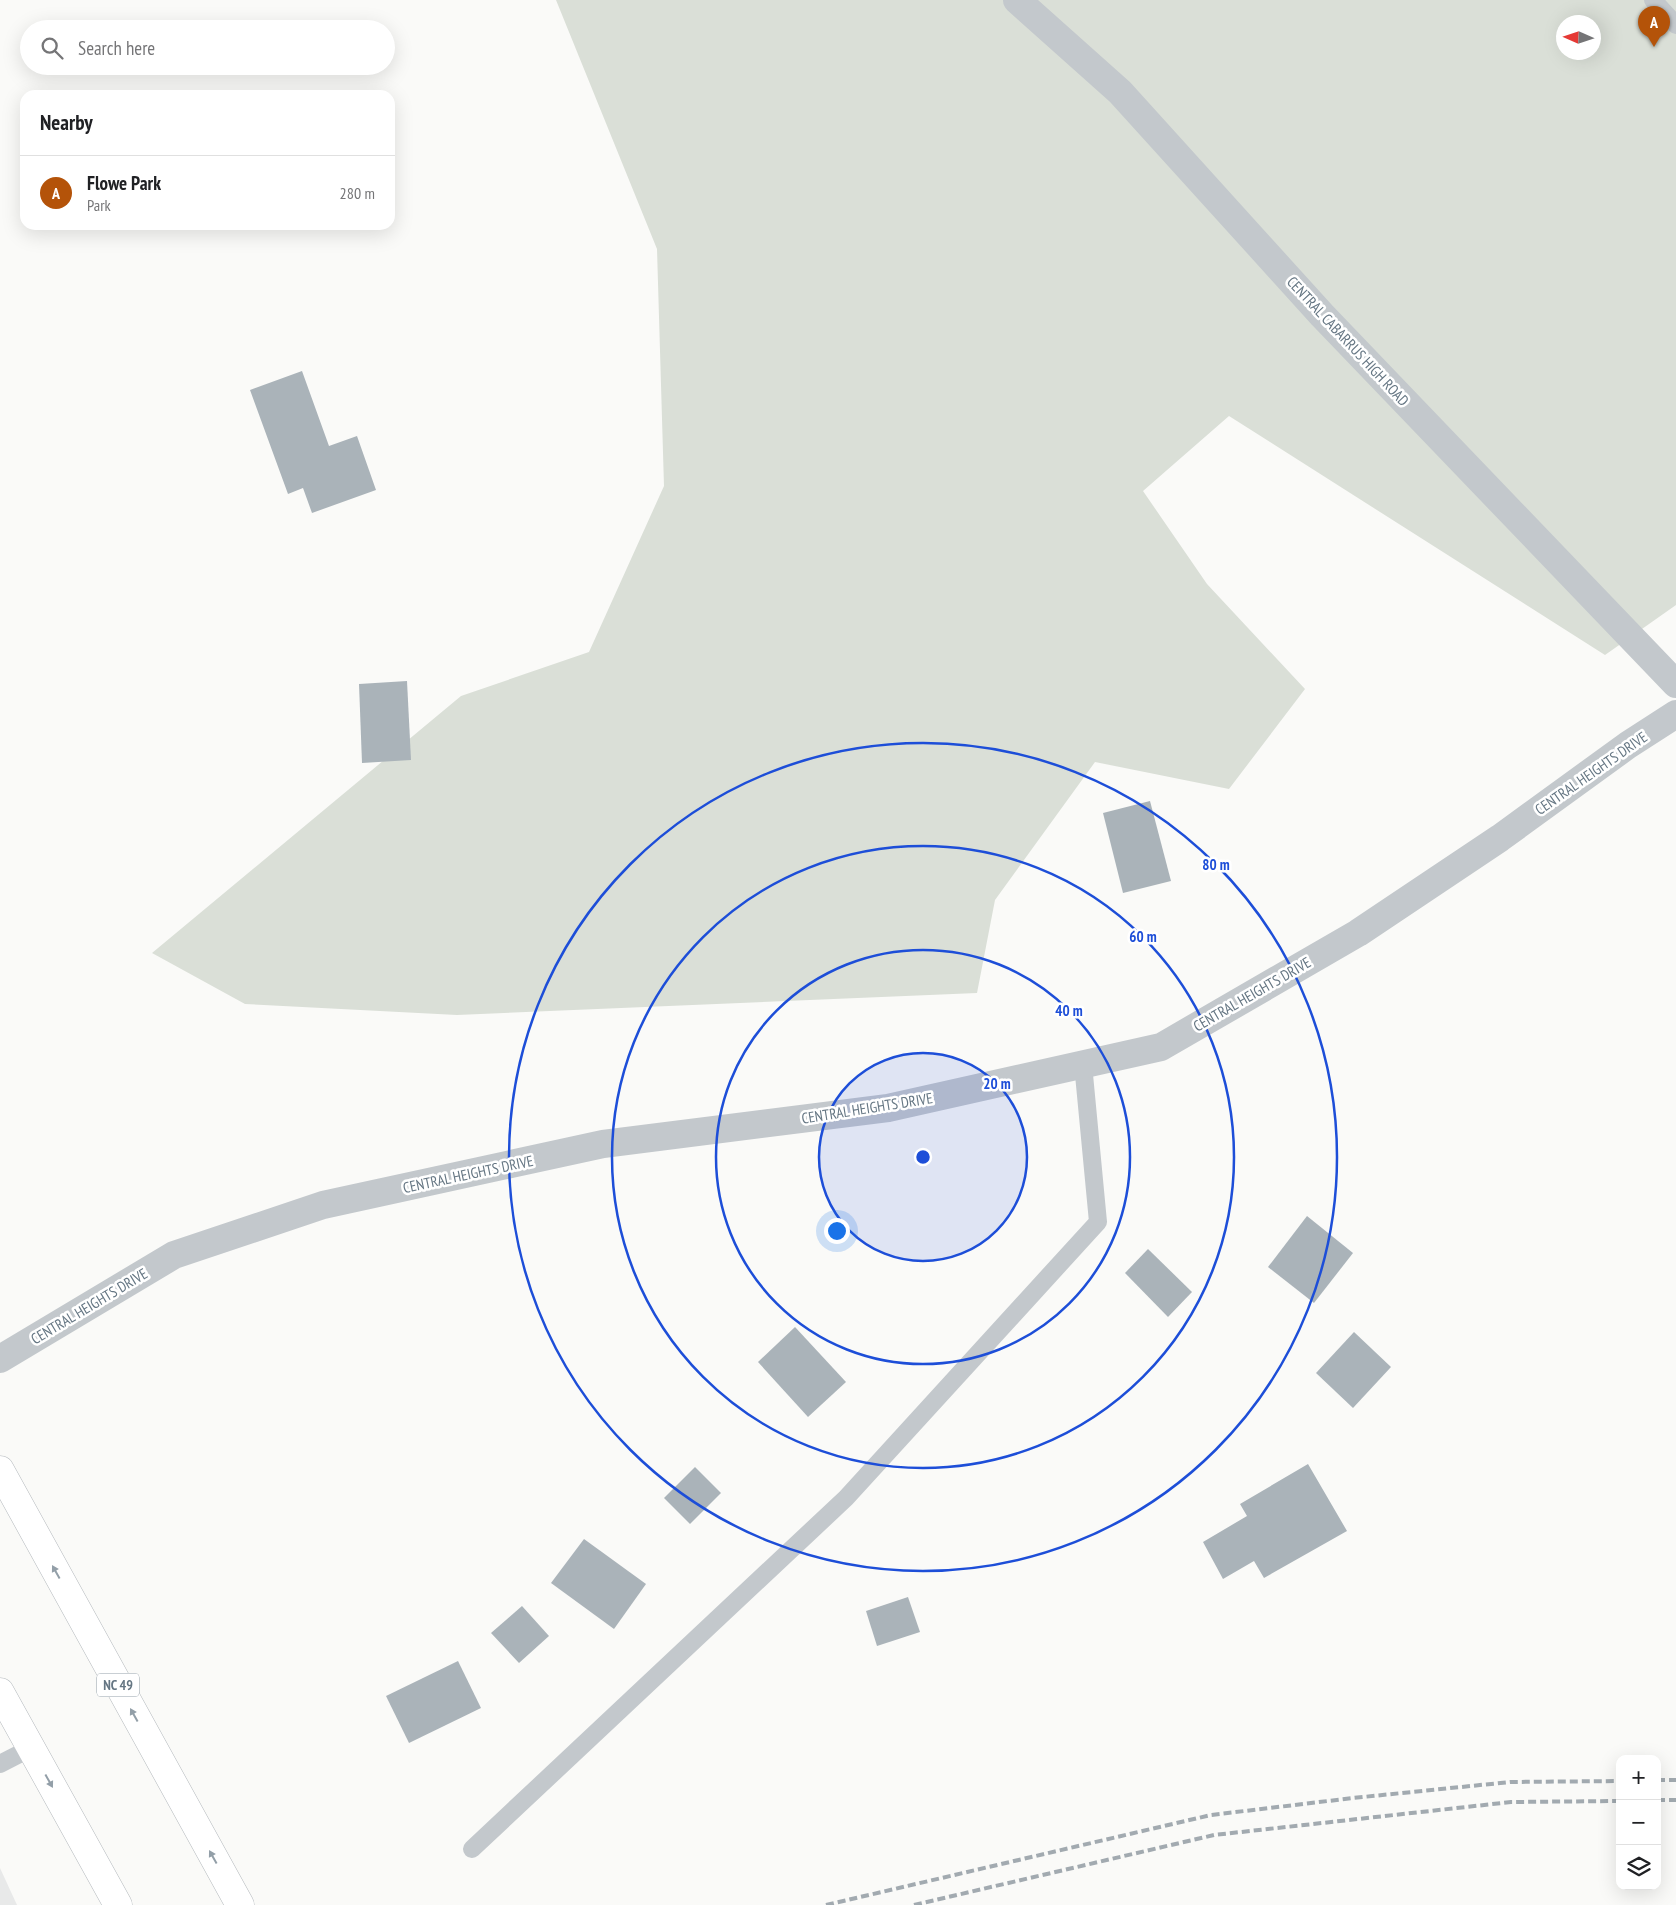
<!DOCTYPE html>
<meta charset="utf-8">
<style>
body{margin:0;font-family:"PT Sans Narrow",sans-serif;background:#f6f6f6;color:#202124}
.controls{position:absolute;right:15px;bottom:15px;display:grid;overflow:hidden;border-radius:10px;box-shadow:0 5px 20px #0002}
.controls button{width:45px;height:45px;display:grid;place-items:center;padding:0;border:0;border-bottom:1px solid #e0e0e0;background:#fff;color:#202124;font:25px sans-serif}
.compass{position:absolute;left:1556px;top:15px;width:45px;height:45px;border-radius:50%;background:#fff;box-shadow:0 5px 20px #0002;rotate:273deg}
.you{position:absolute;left:836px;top:1230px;width:18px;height:18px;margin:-12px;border:4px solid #fff;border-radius:50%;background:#1a73e8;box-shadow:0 0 0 8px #1a73e833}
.badge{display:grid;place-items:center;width:32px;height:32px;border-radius:50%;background:#b45309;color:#fff;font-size:16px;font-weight:700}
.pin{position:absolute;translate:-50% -41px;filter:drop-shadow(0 1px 2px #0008)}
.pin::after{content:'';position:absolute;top:26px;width:18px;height:15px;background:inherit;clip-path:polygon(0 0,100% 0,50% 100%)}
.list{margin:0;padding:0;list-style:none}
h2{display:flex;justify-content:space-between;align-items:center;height:65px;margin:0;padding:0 20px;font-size:21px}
h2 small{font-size:16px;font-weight:400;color:#757577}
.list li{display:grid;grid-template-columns:32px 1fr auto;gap:15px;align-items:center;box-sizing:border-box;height:75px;padding:0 20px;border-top:1px solid #e0e0e0}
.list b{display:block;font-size:19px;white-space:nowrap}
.list p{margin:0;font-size:16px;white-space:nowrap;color:#757577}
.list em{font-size:16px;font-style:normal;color:#757577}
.icon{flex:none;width:28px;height:28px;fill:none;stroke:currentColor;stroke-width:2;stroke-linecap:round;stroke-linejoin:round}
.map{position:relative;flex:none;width:1676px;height:1905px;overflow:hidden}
.search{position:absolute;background:#fff;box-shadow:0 5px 20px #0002;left:20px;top:20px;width:375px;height:55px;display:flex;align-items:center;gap:12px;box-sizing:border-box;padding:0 18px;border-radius:28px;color:#757577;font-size:19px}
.panel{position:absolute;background:#fff;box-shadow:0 5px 20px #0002;left:20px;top:90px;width:375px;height:140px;border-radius:15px}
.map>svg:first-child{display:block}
.built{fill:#e8e9e9}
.green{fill:#dadfd7;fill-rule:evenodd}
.building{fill:#aab3b9}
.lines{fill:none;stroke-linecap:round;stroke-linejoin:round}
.trunk-casing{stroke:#b4b9bd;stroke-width:29}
.service{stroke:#c3c8cc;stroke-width:18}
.minor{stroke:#c3c8cc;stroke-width:28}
.tertiary{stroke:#c3c8cc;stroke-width:28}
.trunk{stroke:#fff;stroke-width:28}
.rail{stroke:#a2aab0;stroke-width:4;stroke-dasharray:8 4;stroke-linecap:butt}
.oneway{fill:#939fa8}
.ring{fill:none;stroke:#1d4ed8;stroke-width:2.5}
.labels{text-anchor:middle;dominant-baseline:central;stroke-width:5;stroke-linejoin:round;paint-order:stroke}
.shield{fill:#fff;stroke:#939fa8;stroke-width:1}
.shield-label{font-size:14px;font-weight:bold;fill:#657683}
.street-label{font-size:15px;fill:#657683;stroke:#fff}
.centre{fill:#1d4ed8;stroke:#fff;stroke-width:2.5}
.ring-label{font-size:15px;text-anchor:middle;font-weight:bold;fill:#1d4ed8;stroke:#fff;stroke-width:5;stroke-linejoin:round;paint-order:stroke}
</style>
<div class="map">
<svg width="1676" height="1905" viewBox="0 0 1676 1905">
<rect width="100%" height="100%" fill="#fafaf8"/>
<path class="built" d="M0,1868L17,1905H0Z"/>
<path class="green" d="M556,0H1676V605L1605,655L1229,416L1143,491L1207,584L1305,689L1229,789L1095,762L995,900L977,993L457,1015L245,1004L152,953L461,696L589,652L664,486L657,249ZM1564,22H1594V52H1564Z"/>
<g class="building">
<path d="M302,371L329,446L357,436L376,490L312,513L303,488L288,494L250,390Z"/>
<path d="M407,681L411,760L362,763L359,684Z"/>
<path d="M1150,801L1171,881L1123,893L1103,813Z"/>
<path d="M1307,1216L1353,1253L1314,1303L1268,1267Z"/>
<path d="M1148,1249L1192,1292L1168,1317L1125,1273Z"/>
<path d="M795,1327L846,1382L808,1417L758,1362Z"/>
<path d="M1354,1332L1391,1367L1353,1408L1316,1373Z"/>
<path d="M1308,1464L1347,1531L1264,1578L1254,1561L1223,1579L1203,1542L1247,1516L1240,1504Z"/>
<path d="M695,1467L721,1493L690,1524L664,1498Z"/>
<path d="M584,1539L646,1584L614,1629L551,1583Z"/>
<path d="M908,1597L920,1632L877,1646L866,1611Z"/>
<path d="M522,1606L549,1636L519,1663L491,1633Z"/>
<path d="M458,1661L481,1708L409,1743L386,1696Z"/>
</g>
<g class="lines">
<defs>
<g id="trunk">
<path d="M0,1470L240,1905"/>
<path d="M0,1692L118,1905"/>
</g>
</defs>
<use href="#trunk" class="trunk-casing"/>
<g class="service">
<path d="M1653,0L1676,25"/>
<path d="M0,1764L31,1748"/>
<path d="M472,1849L846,1498L1098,1222L1083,1064"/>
</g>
<path class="minor" d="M1017,0L1120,92L1322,315L1676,684"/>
<path class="tertiary" d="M0,1359L174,1255L323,1205L603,1144L888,1108L1161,1047L1358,933L1500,838L1628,745L1676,714"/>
<use href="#trunk" class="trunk"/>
<g class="rail">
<path d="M1657,1780H1676"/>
<path d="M1657,1800H1676"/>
<path d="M826,1905L1211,1815L1353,1798L1510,1782L1620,1781"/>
<path d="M914,1905L1214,1835L1511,1802L1620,1801"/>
</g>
</g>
<defs><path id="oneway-solid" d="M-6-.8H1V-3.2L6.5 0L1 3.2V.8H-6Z" transform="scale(1.25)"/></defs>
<g class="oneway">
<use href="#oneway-solid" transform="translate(56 1572) rotate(-119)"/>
<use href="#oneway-solid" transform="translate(134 1715) rotate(-119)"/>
<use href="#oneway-solid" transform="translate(49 1781) rotate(61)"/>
<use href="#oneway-solid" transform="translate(213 1857) rotate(-119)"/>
</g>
<circle cx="923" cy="1157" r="104" fill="#1d4ed8" fill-opacity=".12"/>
<g class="ring">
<circle cx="923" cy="1157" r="104"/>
<circle cx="923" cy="1157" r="207"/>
<circle cx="923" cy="1157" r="311"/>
<circle cx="923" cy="1157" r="414"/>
</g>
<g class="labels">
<rect class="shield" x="97" y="1673.5" width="42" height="23" rx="4"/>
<g class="shield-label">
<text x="118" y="1685">NC 49</text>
</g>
<g class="street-label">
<text transform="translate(1348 341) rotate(47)">CENTRAL CABARRUS HIGH ROAD</text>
<text transform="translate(1591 773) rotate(-35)">CENTRAL HEIGHTS DRIVE</text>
<text transform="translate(1252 994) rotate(-30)">CENTRAL HEIGHTS DRIVE</text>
<text transform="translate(867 1108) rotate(-9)">CENTRAL HEIGHTS DRIVE</text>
<text transform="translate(468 1174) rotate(-12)">CENTRAL HEIGHTS DRIVE</text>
<text transform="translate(89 1306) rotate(-31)">CENTRAL HEIGHTS DRIVE</text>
</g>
</g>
<circle cx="923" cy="1157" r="8" class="centre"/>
<g class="ring-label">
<text x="1216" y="870">80 m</text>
<text x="1143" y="942">60 m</text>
<text x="1069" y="1016">40 m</text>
<text x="997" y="1089">20 m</text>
</g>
</svg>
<div class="controls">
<button>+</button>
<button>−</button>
<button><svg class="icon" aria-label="layers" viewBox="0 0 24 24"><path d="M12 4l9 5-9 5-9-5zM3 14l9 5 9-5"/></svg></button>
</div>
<svg class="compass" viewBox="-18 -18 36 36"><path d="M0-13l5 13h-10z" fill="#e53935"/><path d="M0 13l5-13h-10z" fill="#757577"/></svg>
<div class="you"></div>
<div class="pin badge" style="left:1654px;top:47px">A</div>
<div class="search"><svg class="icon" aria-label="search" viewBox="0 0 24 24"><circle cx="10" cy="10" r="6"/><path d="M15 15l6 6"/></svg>Search here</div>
<section class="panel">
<h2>Nearby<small></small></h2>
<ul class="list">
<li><span class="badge">A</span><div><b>Flowe Park</b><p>Park</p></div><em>280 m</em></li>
</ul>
</section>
</div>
